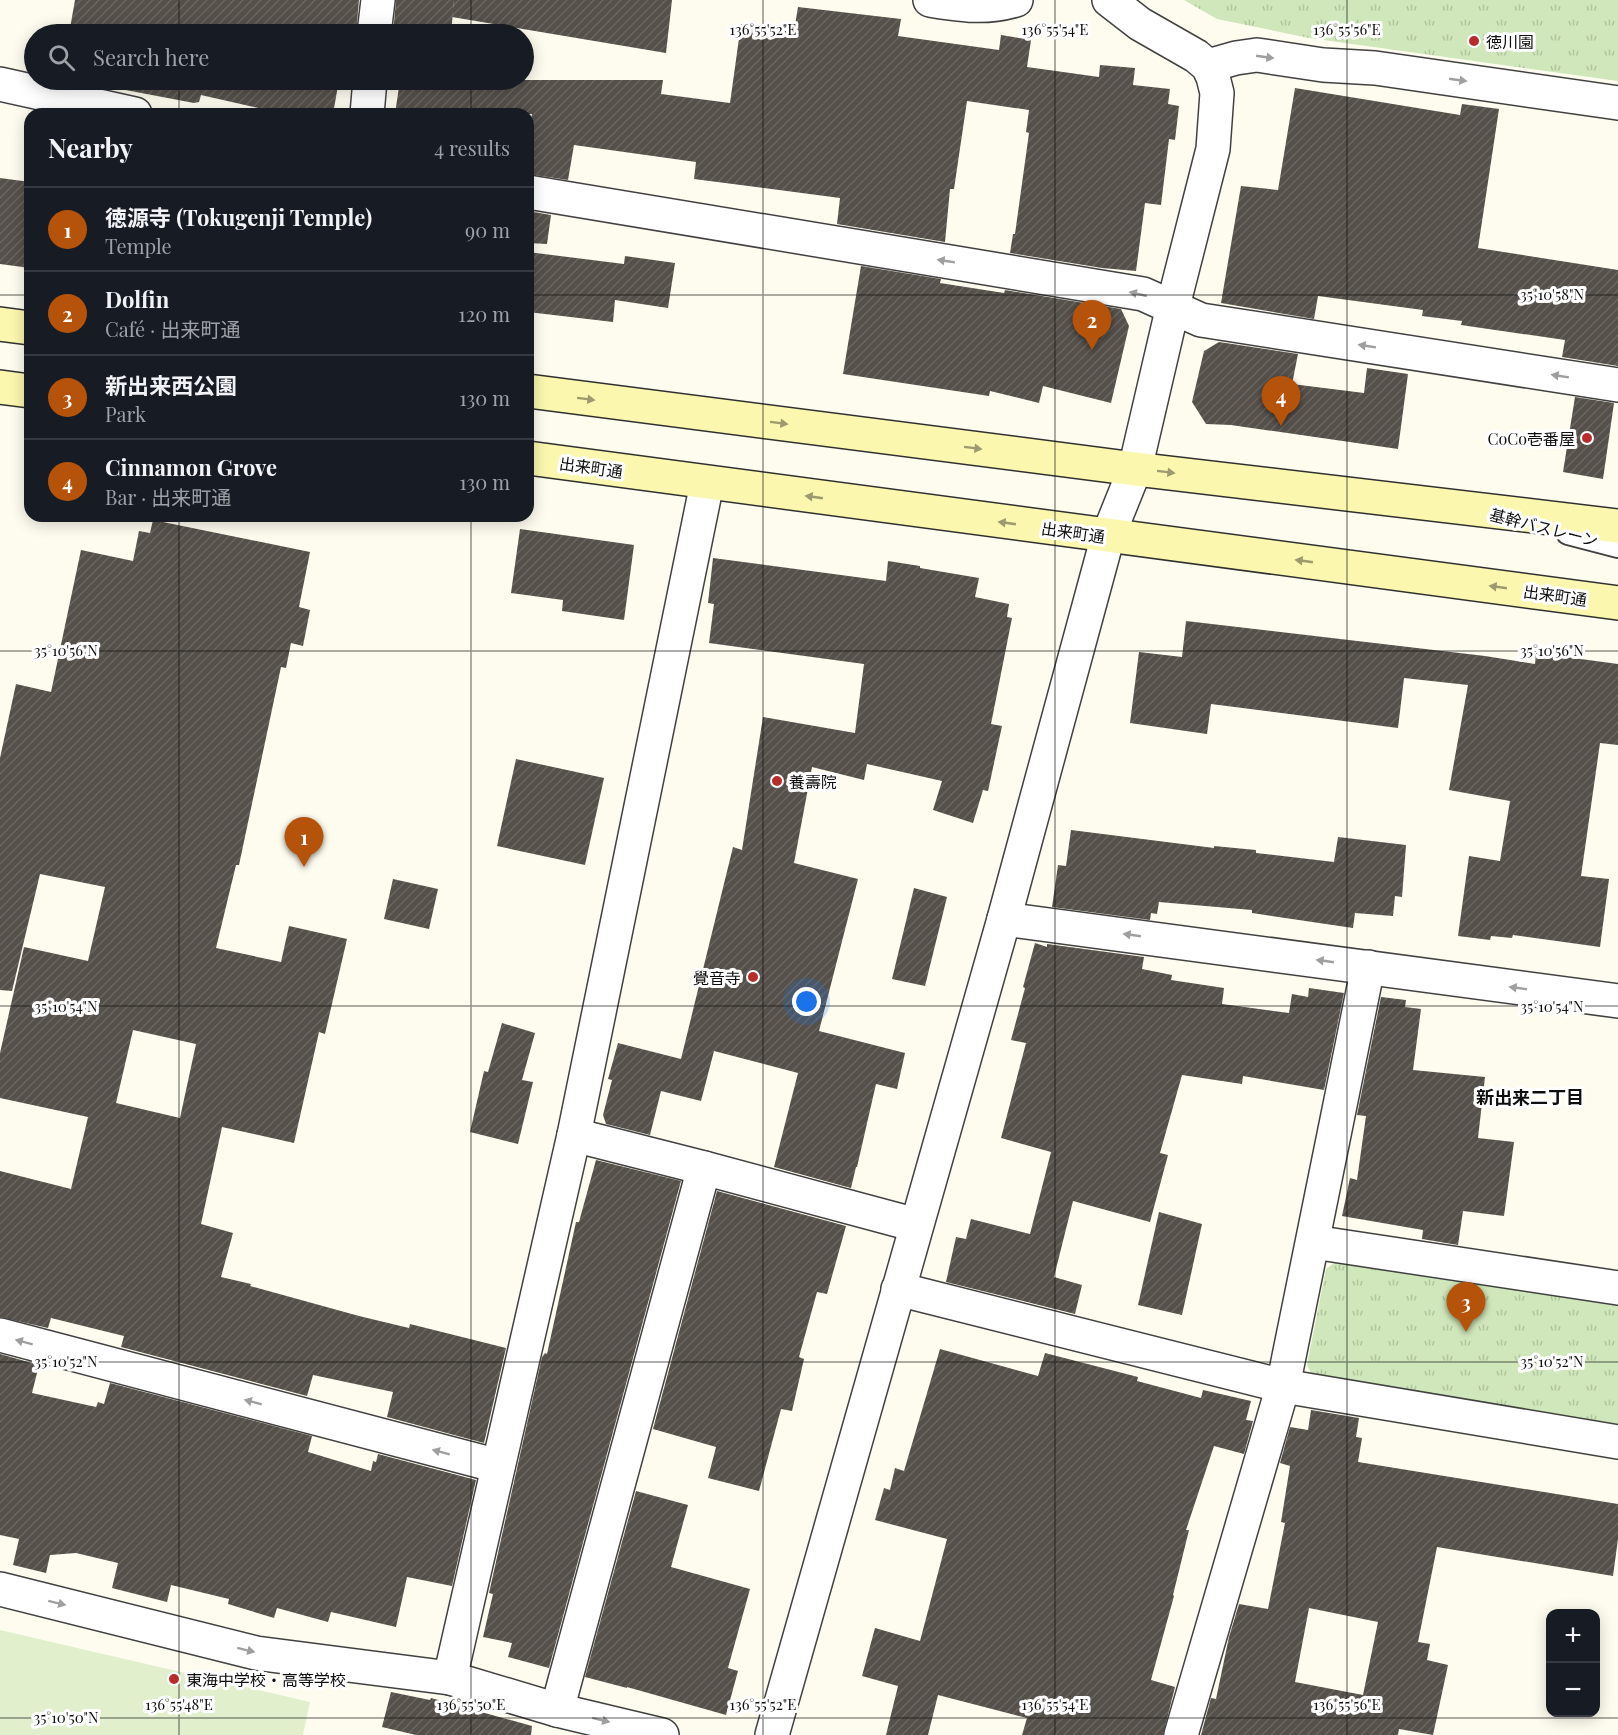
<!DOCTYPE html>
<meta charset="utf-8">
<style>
body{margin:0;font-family:"Playfair Display","Noto Sans JP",serif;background:#242831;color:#f1f3f6}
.controls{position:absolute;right:18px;bottom:18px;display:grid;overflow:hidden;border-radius:12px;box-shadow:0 3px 15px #0003}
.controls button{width:54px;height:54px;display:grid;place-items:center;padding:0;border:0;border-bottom:2px solid #363941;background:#171b24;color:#f1f3f6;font:30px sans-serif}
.you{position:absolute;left:807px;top:1002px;width:21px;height:21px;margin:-15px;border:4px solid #fff;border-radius:50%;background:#1a73e8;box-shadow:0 0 0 9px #1a73e833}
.badge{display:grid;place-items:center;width:39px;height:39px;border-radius:50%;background:#b45309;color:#fff;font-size:20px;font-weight:700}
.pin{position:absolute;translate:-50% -50px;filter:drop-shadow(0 2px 3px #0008)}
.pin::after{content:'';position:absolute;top:32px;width:21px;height:18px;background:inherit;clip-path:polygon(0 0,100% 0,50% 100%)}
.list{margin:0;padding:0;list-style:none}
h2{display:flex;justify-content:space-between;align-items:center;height:78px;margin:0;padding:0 24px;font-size:26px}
h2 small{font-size:20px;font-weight:400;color:#9ea1a6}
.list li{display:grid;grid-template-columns:39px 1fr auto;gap:18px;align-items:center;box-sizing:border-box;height:84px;padding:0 24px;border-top:2px solid #363941}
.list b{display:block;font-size:22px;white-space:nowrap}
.list p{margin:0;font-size:20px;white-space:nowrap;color:#9ea1a6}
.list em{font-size:20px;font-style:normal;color:#9ea1a6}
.icon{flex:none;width:33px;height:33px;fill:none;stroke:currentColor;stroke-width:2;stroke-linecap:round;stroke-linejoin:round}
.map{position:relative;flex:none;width:1618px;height:1735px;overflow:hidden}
.search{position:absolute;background:#171b24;box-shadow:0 3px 15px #0003;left:24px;top:24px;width:510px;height:66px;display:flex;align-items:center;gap:15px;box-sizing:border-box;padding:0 21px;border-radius:33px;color:#9ea1a6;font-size:22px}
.panel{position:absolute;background:#171b24;box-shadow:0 3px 15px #0003;left:24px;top:108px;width:510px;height:414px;border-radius:18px}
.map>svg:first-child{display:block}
.grass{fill:url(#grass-tufts)}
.pitch{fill:#e1efcc}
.building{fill:url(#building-hatch);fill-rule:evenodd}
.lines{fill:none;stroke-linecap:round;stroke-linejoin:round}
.service-casing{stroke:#414141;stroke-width:26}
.minor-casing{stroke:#414141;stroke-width:36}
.tertiary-casing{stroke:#414141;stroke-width:36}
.secondary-casing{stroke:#303030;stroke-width:36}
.service{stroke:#fff;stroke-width:22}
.minor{stroke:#fff;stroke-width:33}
.tertiary{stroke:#fff;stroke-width:33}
.secondary{stroke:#fbf7ae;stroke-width:33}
.oneway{fill:#9f9f9f}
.oneway2{fill:#9c9a6e}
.ticks{fill:none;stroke:#0e0e0e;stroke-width:1.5;stroke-opacity:0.45}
.poi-dot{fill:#b82d2c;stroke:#fff;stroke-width:2}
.labels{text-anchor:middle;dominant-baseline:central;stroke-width:6;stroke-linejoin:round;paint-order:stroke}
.poi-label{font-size:16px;fill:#0e0e0e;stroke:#fff;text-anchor:start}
.street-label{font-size:16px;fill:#0e0e0e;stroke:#fff}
.neighbourhood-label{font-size:18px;font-weight:bold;fill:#0e0e0e;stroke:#fff}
.ticks-label{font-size:15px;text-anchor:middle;fill:#0e0e0e;stroke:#fff;stroke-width:6;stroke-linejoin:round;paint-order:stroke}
</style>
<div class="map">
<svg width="1618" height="1735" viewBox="0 0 1618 1735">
<defs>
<pattern id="grass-tufts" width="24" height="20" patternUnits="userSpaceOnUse" patternTransform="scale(1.5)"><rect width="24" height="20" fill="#cfe7ba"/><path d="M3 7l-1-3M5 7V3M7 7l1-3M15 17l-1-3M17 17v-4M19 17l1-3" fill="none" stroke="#b1c59f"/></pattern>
<pattern id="building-hatch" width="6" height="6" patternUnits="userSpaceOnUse" patternTransform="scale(1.5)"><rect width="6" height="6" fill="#56504b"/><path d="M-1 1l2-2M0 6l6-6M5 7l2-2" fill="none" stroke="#696561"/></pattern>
</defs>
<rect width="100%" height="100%" fill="#fefcef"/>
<g class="grass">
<path d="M1184,0H1618V81L1309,38L1217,19Z"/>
<path d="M1342,1257L1618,1299V1432L1316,1382L1307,1365L1326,1269Z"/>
</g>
<path class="pitch" d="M0,1630L310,1702L303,1735H0Z"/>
<g class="building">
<path d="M75,0H359L356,34H69Z"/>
<path d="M396,0H454L451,34H393Z"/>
<path d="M454,0H672L666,53L452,17Z"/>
<path d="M798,7L901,19L898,36L999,50L1001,35L1031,40L1027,67L1099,77L1100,65L1135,68L1133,85L1170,89L1168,104L1179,106L1175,140L1169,139L1161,205L1145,203L1136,271L1102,268L1010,253L1013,234H1015L1029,133L1026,132L1029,110L967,101L954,189H950L945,242L837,224L840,198L694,179L696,162L574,145L568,180L528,174V134L532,114H395L400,80H663L661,94L730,103L741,24L794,31Z"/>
<path d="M73,80H339L333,114H285L201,95L199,102L194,103Z"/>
<path d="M1295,88L1460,115L1462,104L1499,109L1478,248L1618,270V366L1562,357L1565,340L1461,325L1462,321L1422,316L1423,310L1318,296L1314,319L1221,303L1241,186L1278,190Z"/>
<path d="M0,178L30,182V268L0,264Z"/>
<path d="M528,211L551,215L547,244L528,243Z"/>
<path d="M528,252L624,264L625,256L675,263L668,308L615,300L613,322L528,312Z"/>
<path d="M861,266L941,279L940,283L1004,293L1005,290L1121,309L1129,326L1111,403L1043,386L1039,403L990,391L989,396L843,374Z"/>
<path d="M1219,342L1298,354L1292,384L1364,393L1367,368L1408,374L1398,449L1231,425L1206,424L1192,402L1204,351Z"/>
<path d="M1575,397L1614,403L1603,479L1563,472Z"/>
<path d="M153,520L310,552L299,607L310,610L303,646L291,643L286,668L281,667L239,865H236L216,948L281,962L289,926L347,939L325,1034L319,1032L294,1143L222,1127L201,1224L233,1233L221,1277L251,1284L250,1286L359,1316L409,1328L410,1324L506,1348L484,1443L387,1417L393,1392L313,1375L307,1396L121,1347L124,1336L51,1318L48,1328L0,1317V1171L71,1189L88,1117L0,1098V1053L24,947L88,961L105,887L40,874L12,991L0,990V758L16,684L51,692L81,550L133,561L139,531L150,533ZM133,1030L196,1044L180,1118L116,1103Z"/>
<path d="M520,529L634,545L624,620L562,611L563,600L511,593Z"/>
<path d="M713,558L886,581L888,561L920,566V568L979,578L975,597L1009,604L1007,617L1012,618L991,724L1002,726L988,791L983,790L973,823L933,810L942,781L867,764L864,780L812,767L794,863L858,879L819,1031L905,1053L897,1089L876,1084L857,1167H856L851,1188L774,1167L798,1073L714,1051L701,1101L661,1091L650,1135L606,1124L603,1115L612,1080L608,1079L618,1043L681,1059L733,847L742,850L763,717L855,733L864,664L709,643L714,604L708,603Z"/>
<path d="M1186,621L1485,656L1535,664L1536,653L1618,664V745L1600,743L1581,876L1609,879L1600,947L1513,935L1512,938L1491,936L1490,940L1458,936L1469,856L1500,861L1510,801L1449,790L1468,685L1404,678L1398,728L1211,704L1207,734L1130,723L1139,652L1182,657Z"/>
<path d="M516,759L604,778L585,865L497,846Z"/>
<path d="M1071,830L1214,848V846L1256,850V853L1334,862L1338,837L1406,845L1402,897L1395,896L1393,916L1355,913L1353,928L1252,913V910L1159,902L1157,914L1151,913L1150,920L1052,907L1058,865L1066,866Z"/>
<path d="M393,879L438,889L429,929L384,919Z"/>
<path d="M914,888L947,897L925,986L892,979Z"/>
<path d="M1035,943L1047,947V944L1144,957L1142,969L1172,975L1171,980L1224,988L1222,1004L1289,1013L1292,994L1308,997L1309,988L1344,993L1324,1090L1243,1076L1242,1084L1182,1075L1160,1153L1168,1155L1150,1222L1073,1201L1054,1277L1082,1285L1075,1314L946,1282L956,1237L966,1239L971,1219L1030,1234L1051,1152L1001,1138L1026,1043L1011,1040L1025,988L1023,987Z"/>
<path d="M1381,997L1406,1000L1405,1007L1421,1009L1413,1070L1485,1077L1478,1138L1514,1142L1504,1216L1463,1211L1458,1245L1422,1239L1423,1230L1342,1216L1350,1178L1357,1180L1366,1116L1357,1115Z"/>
<path d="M502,1023L535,1033L522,1080L533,1082L518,1144L470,1132L484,1071L488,1072Z"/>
<path d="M596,1160L681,1181L549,1668L508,1657L512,1643L483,1637L493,1594L489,1593L542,1357L545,1353L547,1354L576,1222H579Z"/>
<path d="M717,1191L846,1226L827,1294L817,1292L799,1357L804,1359L792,1411L781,1409L759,1491L708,1478L716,1447L653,1429Z"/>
<path d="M1159,1212L1202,1224L1182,1315L1138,1305Z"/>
<path d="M940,1349L1038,1376L1045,1353L1138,1377L1137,1381L1201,1398L1203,1390L1251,1401L1246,1420L1253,1421L1244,1454L1214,1446L1186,1530H1189L1173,1595L1174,1596L1151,1680L1175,1687L1163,1735H1022L1027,1718L938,1695L928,1735H886L898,1686L862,1676L875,1628L920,1641L947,1539L875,1520L884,1488L890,1490L895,1468L904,1471Z"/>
<path d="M0,1354L39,1365L32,1393L96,1407L98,1402L104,1404L110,1383L312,1436L308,1452L371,1471L373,1461L376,1462L378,1454L476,1480L452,1586L407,1577L396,1627L331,1612L328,1622L277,1608L274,1618L228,1604L229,1599L171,1585L167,1602L112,1588L118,1563L76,1553L50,1555L46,1573L13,1565L19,1539L0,1535Z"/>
<path d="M1311,1410L1359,1418L1356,1437L1362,1438L1358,1462L1618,1504V1539L1613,1576L1437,1547L1418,1642L1430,1644L1427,1660L1448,1665L1433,1735L1399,1729L1398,1735H1201L1211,1698L1216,1699L1229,1637L1239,1604L1268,1609L1285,1523L1281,1522L1290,1466L1280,1463L1290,1427L1308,1430ZM1309,1608L1378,1622L1363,1695L1295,1682Z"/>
<path d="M636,1491L688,1505L671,1567L750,1589L728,1668L738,1671L726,1715L627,1687V1688L585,1677Z"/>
<path d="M391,1692L430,1700L431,1698L532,1726L531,1735H416L382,1727Z"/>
</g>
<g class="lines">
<defs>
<path id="service" d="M1568,533L1618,546"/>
<g id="minor">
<path d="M930,0C961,5 985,9 1016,0"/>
<path d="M374,34L378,0"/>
<path d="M1208,66L1236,58L1257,55L1323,65L1375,68L1618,103"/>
<path d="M0,84L135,114"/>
<path d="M367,114L370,80"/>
<path d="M528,192L1143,294L1201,320L1618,385"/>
<path d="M1004,919L1618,1001"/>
<path d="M574,1135L704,1168L916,1225"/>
<path d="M1313,1242L1618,1288"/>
<path d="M898,1289L1283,1386L1618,1442"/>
<path d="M0,1335L498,1466"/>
<path d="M0,1589L256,1653L450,1678L557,1710L662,1735"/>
<path d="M450,1678L574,1135L707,483"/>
<path d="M557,1710L704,1168"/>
<path d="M1181,1735L1283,1386L1368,967"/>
</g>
<path id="tertiary" d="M772,1735L1004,919L1108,536L1135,469L1173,306L1213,149L1217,93L1213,77L1208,66L1196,56L1140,24L1109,0"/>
<g id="secondary">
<path d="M0,324L30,328"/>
<path d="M0,387L30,391"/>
<path d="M528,391L1135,469L1618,526"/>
<path d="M528,458L1618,603"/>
</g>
</defs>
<use href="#service" class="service-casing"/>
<use href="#minor" class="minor-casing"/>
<use href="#tertiary" class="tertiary-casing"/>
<use href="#secondary" class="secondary-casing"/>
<use href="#service" class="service"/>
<use href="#minor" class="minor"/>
<use href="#tertiary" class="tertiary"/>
<use href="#secondary" class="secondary"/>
</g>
<defs><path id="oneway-solid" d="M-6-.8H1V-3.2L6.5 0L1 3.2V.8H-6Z" transform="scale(1.5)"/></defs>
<g class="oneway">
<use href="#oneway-solid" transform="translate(1265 57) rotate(8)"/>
<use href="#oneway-solid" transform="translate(1458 80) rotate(8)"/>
<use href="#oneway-solid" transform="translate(946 261) rotate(-171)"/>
<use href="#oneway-solid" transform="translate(1138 294) rotate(-167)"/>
<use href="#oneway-solid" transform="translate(1367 346) rotate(-171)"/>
<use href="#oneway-solid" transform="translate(1560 376) rotate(-171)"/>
<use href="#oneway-solid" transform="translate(1132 935) rotate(-172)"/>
<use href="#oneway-solid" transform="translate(1325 961) rotate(-172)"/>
<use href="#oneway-solid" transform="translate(1518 988) rotate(-172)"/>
<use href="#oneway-solid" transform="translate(24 1342) rotate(-165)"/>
<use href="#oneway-solid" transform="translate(253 1402) rotate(-165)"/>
<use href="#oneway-solid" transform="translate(441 1452) rotate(-165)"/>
<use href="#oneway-solid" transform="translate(57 1603) rotate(14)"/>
<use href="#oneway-solid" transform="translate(246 1650) rotate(14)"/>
<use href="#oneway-solid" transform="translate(601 1720) rotate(14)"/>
</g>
<g class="oneway2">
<use href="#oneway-solid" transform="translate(586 399) rotate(7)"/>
<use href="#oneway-solid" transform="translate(779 423) rotate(7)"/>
<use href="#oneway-solid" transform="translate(973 448) rotate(7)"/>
<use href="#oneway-solid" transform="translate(1166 472) rotate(7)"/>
<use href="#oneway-solid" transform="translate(814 497) rotate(-172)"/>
<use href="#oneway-solid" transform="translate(1007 523) rotate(-172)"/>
<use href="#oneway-solid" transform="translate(1304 561) rotate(-172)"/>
<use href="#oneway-solid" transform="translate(1498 587) rotate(-172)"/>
</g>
<path class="ticks" d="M179,0V34M471,0V34M763,0V1735M1055,0V1735M1347,0V1735M179,80V114M471,80V114M0,295H30M528,295H1618M179,516V1735M471,516V1735M0,651H1618M0,1006H1618M0,1362H1618M0,1718H1618"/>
<g class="poi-dot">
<circle cx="1474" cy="41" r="6"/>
<circle cx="1587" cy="438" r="6"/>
<circle cx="777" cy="781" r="6"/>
<circle cx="753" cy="977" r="6"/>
<circle cx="174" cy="1679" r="6"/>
</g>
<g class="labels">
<g class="poi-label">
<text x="1486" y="41">徳川園</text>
<text x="1575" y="438" text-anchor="end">CoCo壱番屋</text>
<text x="789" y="781">養壽院</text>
<text x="741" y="977" text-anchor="end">覺音寺</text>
<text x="186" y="1679">東海中学校・高等学校</text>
</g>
<g class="street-label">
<text transform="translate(591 467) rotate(8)">出来町通</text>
<text transform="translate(1544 527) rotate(14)">基幹バスレーン</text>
<text transform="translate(1073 532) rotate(8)">出来町通</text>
<text transform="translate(1555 595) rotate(8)">出来町通</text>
</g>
<g class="neighbourhood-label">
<text x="1530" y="1097">新出来二丁目</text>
</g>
</g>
<g class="ticks-label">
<text x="763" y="35">136°55'52"E</text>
<text x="1055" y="35">136°55'54"E</text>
<text x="1347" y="35">136°55'56"E</text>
<text x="1552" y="300">35°10'58"N</text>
<text x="66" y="656">35°10'56"N</text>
<text x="1552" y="656">35°10'56"N</text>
<text x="66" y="1012">35°10'54"N</text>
<text x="1552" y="1012">35°10'54"N</text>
<text x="66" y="1367">35°10'52"N</text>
<text x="1552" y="1367">35°10'52"N</text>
<text x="179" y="1710">136°55'48"E</text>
<text x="471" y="1710">136°55'50"E</text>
<text x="763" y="1710">136°55'52"E</text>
<text x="1055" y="1710">136°55'54"E</text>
<text x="1347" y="1710">136°55'56"E</text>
<text x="66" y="1723">35°10'50"N</text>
</g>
</svg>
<div class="controls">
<button>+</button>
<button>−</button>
</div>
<div class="you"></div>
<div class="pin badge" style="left:304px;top:867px">1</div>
<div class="pin badge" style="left:1092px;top:350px">2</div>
<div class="pin badge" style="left:1466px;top:1332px">3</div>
<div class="pin badge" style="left:1281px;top:426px">4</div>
<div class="search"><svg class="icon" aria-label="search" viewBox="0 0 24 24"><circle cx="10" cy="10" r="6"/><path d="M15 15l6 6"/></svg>Search here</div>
<section class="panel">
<h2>Nearby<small>4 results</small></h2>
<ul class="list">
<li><span class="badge">1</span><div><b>徳源寺 (Tokugenji Temple)</b><p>Temple</p></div><em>90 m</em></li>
<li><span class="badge">2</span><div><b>Dolfin</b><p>Café · 出来町通</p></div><em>120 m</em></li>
<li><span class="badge">3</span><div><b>新出来西公園</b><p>Park</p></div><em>130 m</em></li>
<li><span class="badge">4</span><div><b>Cinnamon Grove</b><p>Bar · 出来町通</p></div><em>130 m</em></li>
</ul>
</section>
</div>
